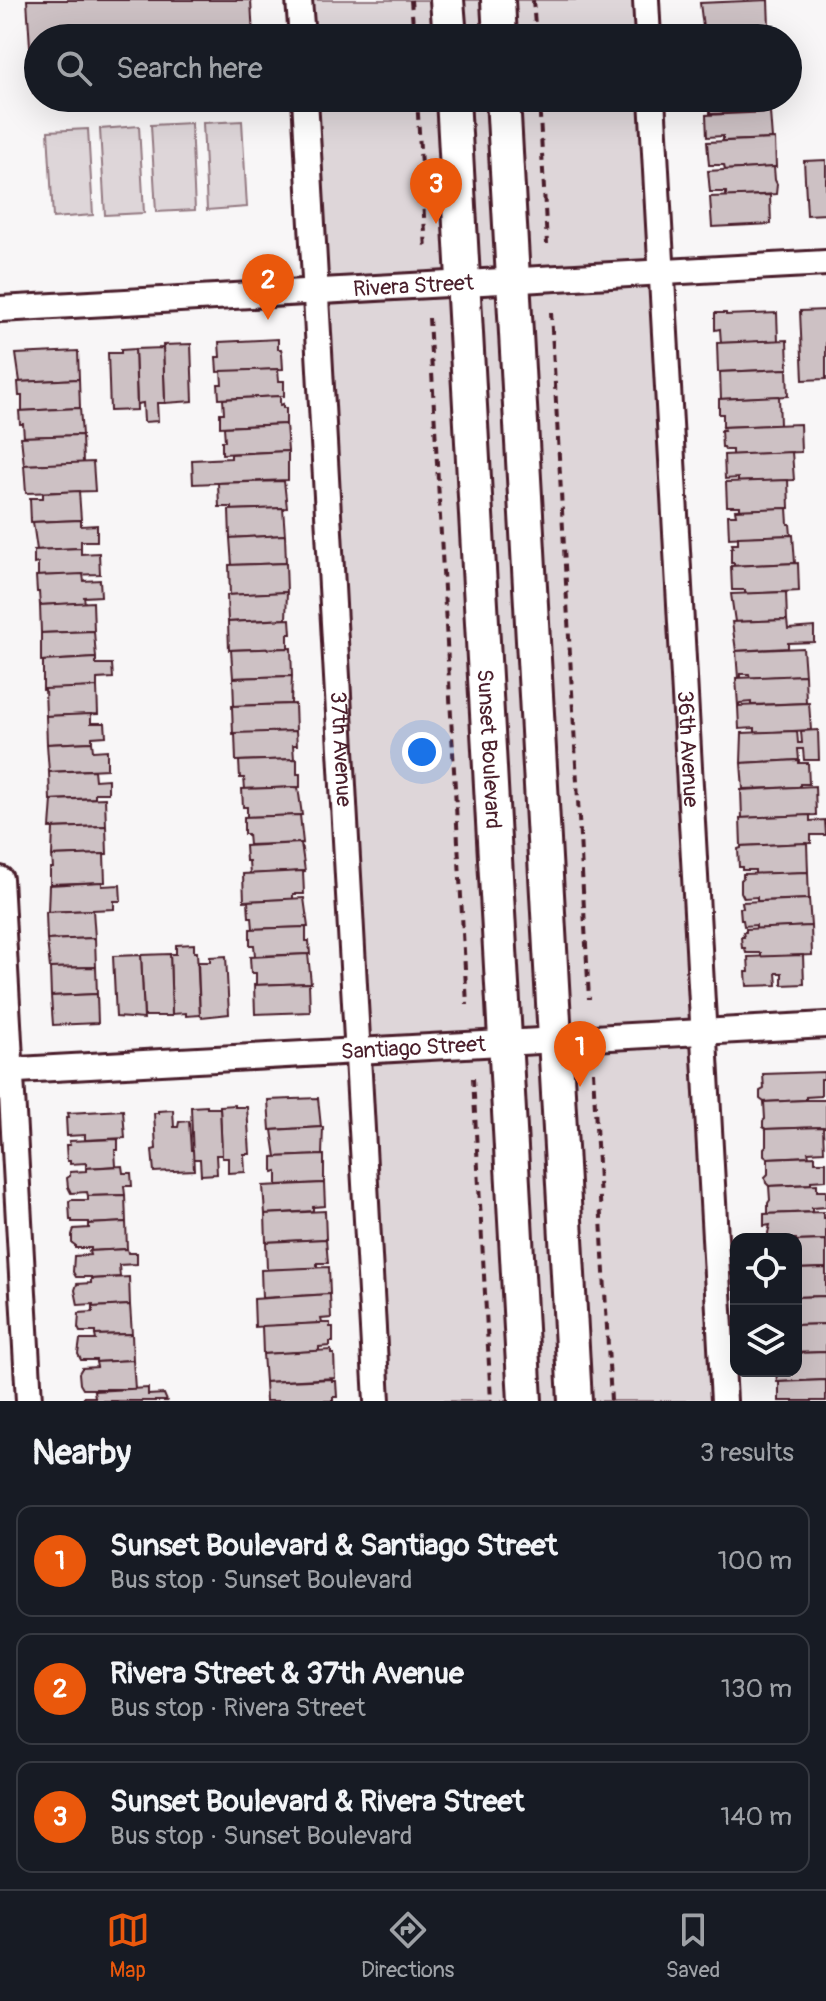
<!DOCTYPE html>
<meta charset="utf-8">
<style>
body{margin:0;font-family:Pangolin,sans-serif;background:#20242c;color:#f1f3f6}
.controls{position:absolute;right:24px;bottom:24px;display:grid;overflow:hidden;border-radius:16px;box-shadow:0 8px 32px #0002}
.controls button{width:72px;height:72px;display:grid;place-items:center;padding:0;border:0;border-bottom:2px solid #363941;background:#171b24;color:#f1f3f6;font:40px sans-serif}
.you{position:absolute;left:422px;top:752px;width:28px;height:28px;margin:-20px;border:6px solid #fff;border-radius:50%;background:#1a73e8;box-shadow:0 0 0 12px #1a73e833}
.badge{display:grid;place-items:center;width:52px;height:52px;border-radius:50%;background:#ea580c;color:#fff;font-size:26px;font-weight:700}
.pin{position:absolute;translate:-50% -66px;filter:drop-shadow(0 2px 4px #0008)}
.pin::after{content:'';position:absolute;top:42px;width:28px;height:24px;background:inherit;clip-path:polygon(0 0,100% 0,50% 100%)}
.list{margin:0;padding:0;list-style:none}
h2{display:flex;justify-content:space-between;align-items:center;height:104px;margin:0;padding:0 32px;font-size:34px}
h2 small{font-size:26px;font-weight:400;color:#9ea1a6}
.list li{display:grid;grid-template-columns:52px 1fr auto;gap:24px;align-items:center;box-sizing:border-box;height:112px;margin:0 16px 16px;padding:0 16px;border:2px solid #363941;border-radius:16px}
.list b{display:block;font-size:30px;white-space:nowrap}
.list p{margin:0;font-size:26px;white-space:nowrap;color:#9ea1a6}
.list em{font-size:26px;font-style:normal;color:#9ea1a6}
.icon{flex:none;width:44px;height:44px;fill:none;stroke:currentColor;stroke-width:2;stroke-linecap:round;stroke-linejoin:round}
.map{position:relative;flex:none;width:826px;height:1401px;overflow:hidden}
.search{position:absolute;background:#171b24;box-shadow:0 8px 32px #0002;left:24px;right:24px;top:24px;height:88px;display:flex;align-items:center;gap:20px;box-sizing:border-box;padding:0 28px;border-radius:44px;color:#9ea1a6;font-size:30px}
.sheet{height:488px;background:#171b24}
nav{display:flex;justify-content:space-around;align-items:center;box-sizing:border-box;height:112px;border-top:2px solid #363941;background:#171b24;font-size:22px;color:#9ea1a6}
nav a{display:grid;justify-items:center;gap:4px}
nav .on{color:#ea580c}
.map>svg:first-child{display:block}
.green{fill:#ded6d9;stroke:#947a82;stroke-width:2}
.building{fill:#cdc1c4;stroke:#4a1f2b;stroke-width:2}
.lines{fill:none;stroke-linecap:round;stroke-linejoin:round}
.street-casing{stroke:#4a1f2b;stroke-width:30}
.secondary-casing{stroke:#4a1f2b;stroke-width:38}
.path{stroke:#4a1f2b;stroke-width:4;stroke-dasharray:8 6;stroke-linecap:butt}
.street{stroke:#fff;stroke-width:24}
.secondary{stroke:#fff;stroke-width:32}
.labels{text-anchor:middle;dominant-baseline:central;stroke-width:6;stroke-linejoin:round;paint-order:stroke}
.street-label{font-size:22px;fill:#4a1f2b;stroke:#fff}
</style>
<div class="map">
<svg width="826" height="1401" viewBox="0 0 826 1401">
<rect width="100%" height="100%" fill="#f8f6f7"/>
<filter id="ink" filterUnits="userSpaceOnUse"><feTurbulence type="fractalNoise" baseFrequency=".0125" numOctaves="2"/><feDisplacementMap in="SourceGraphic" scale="16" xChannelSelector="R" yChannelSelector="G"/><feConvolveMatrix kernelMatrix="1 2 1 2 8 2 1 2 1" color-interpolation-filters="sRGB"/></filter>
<g filter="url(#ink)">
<g class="green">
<path d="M299,0H646L648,38H301Z"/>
<path d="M305,98H651L724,1401H377Z"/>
<path d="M242,121L247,207L207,210L203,123Z"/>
<path d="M191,123L195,210L156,212L151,125Z"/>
<path d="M139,126L144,213L105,215L100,129Z"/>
<path d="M88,129L93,215L53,218L48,131Z"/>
</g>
<g class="building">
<path d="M27,0H251L253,38H38V93H33Z"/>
<path d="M768,0L769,27L716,30L715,26L703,27L700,3Z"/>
<path d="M769,27L770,38H704L703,31Z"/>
<path d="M705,98H761L762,112L710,114V109H705Z"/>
<path d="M770,112L772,139L723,141V136L707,137L706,115Z"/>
<path d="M775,139L776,167L725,170L724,165H709L707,142Z"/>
<path d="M826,160V214L807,215L804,161Z"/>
<path d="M774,167L775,180L777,184L776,194L726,197V192H710L708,171Z"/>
<path d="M770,195L771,224L712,227L710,197Z"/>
<path d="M826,310V379L803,380L800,311Z"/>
<path d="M715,313H726V315L777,313L778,341L721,343L720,329L715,330Z"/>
<path d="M278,339V349H281L282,353L283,369L217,372L216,357H220L219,342Z"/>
<path d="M787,340L788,369L718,372L717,343Z"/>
<path d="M191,344L193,401L165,403L163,345Z"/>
<path d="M163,348L165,403H157L158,421L144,422L143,403L137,404L135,349Z"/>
<path d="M135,349L137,410L110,411L108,353H121V350Z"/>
<path d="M78,351L79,379L20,382L16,354Z"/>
<path d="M278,369L279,381H284V396L219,399L218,384H222L221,371Z"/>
<path d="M787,369L788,396L721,399L720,372Z"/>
<path d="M79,379L80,408L22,411V396H19L18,382Z"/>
<path d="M280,396V405L283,404V408H286V424L220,427V413H224L223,399Z"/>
<path d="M779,396L780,425L723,427V414H719V399Z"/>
<path d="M80,408L82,435L24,437L23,424H20L19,411Z"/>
<path d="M286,424L288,451L222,454V441H225L224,427Z"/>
<path d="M800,424L801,452L732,455V450H725L724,447H722L721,430H724L723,427Z"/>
<path d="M82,435L83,463L24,465L21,437Z"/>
<path d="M288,451V480L193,484L192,460L231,458V454Z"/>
<path d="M792,452L794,480L738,482V478L725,479L724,455Z"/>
<path d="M93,462L95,491L26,493L24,465Z"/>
<path d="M788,480L789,508L740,510V506H727L726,482Z"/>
<path d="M284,481L287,508L232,510V507H219L218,483Z"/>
<path d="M79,491L81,520L31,522L30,498H43V493Z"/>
<path d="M283,508L285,535L230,538L229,510Z"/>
<path d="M787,508L788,524H790L791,535L729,538L728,515H736L735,510Z"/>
<path d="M81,520V526L97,525V541H81V548L37,550L33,522Z"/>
<path d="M285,535L286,563L232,565L230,538Z"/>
<path d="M793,535L795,563L734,566V563H731V548L733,547L732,544H738V537Z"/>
<path d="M81,548V554L99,553L100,574L38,576V563L34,564V550Z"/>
<path d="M286,563L287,592L230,595L229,565Z"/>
<path d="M798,563L799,591L745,594V590H732L731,566Z"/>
<path d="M83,574L84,581L100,580L101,596L84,597L85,603L40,605L39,592H37L36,576Z"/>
<path d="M287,592L286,619L228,622L227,595Z"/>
<path d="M786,592L787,620L735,622L731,594Z"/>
<path d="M93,602L94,631L41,633L40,605Z"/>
<path d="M290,619L291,634H288V648L229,650L228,622Z"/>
<path d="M787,620L788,629L814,627V642L788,643V648L736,651L732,622Z"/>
<path d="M94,631L96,658L41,661V633Z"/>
<path d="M291,648L292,676L233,678L231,650Z"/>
<path d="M803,648L805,675L750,678L749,674H740V678H738L736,651Z"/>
<path d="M96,658V664H112L113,678L97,679V687L43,690V661Z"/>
<path d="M805,675L806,703L751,705V702L740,703L738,706L736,678Z"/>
<path d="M292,676L291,704L234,706L233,678Z"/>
<path d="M97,687L98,714L46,716L45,689Z"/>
<path d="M809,703L811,730L755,733V728L739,729L738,706Z"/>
<path d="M295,704L296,731L233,734L232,706Z"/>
<path d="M91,714V723H105L106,736L92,737V742L47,744L46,716Z"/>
<path d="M818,730L819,760H804L803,749H798L799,760L741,763L742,733L797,731L798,743H802L801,731Z"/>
<path d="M296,731L297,745H293L294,759L236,761L235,733Z"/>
<path d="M92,742L93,751L107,750V769L49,772L47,744Z"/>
<path d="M297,759V774H300V787L245,789L244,778H240L239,761Z"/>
<path d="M799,760V763H808L809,784H800V787L743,789L741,763Z"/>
<path d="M94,770L95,780L108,779V793H95V798L50,800L49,772Z"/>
<path d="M815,786L816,815L742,818L741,790Z"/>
<path d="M298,787L302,815L247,817V807H243L242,789Z"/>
<path d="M105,798L106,826L50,828L52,800Z"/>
<path d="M300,815L303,843L249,845L248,834H244V817Z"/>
<path d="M810,815V821L825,820L826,835H811V843L741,846L740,818Z"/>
<path d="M106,826L107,854L52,856L53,828Z"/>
<path d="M301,843L305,871L250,874L249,861H246L245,846Z"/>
<path d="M807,843L808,872L755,874V870H742V867H739L738,849L741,848V846Z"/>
<path d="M104,854L105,882L50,884V868H53L52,856Z"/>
<path d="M303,871L304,894H293V899L244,901L243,874Z"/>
<path d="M808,872L809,899L757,901V897L744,898L741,892V880L743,878V874Z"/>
<path d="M102,882V886L120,885L121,901H114V909L48,912L49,885Z"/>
<path d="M304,898L308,927L253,929L252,917H249L248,901Z"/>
<path d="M809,899L811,926L756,929V925L744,926L743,920H741L740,908H743L742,902Z"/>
<path d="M93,910L95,938L47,940L46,912Z"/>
<path d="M811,926L812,955L761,957V953H746L745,948H742L741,937H744L743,932H746V929Z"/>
<path d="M306,927V941H309L310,954L255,956L254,945H250V929Z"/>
<path d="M95,938L96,967L50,968L47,940Z"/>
<path d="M194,944V952H197L200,1015L186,1016V1013L172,1014L170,954H176V945Z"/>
<path d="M170,954L172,1016H144L141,955Z"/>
<path d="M308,954L311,983L256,985V973H251L250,957Z"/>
<path d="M141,955L144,1019L116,1017L113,956Z"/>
<path d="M803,955L804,984L782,985V973H776L777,985L747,986L746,972H749L748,957Z"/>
<path d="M226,956L229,1014L202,1017L200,1015L198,962H210V957Z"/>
<path d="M96,967L97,994L51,996L50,968Z"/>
<path d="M309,983L310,1012L255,1014L254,985Z"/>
<path d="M97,994L98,1023L53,1025L51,996Z"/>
<path d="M824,1072V1079H821V1096L806,1097V1100L764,1102L760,1099V1091L764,1089L763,1074Z"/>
<path d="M318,1098L321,1127L270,1130L268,1100Z"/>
<path d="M806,1100H826V1127L766,1129L763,1127V1121L765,1119L764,1102Z"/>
<path d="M235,1105V1107H247L250,1154H244L245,1172L228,1173V1158H222L220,1106Z"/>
<path d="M207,1106V1108H220L222,1155H216L217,1174L201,1175L200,1159H193L191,1107Z"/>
<path d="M123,1110L125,1138L85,1140V1135L67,1136L66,1117H69L68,1113Z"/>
<path d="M173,1110L174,1127H178L179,1122L189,1121L191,1150H193L194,1170L154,1172L152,1150L156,1149L154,1113H158V1111Z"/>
<path d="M323,1127L322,1155L276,1157L272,1130Z"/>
<path d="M823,1127L824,1151L808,1152L809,1156L768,1158L764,1155V1148L766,1146V1129Z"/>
<path d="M118,1139V1150H115L116,1166L86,1168V1163L70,1164V1161H67L66,1145H70L69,1141Z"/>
<path d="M324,1155V1183L277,1185V1171L273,1172V1157Z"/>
<path d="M815,1156V1162H826V1180L811,1181V1184L769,1186L766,1183L765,1177L768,1174V1158Z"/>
<path d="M122,1166L123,1173H131L132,1186H124L125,1195L88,1196L87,1192L71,1193L68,1187L67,1178L70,1176V1172L86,1171V1168Z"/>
<path d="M324,1183L325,1206L313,1207V1211L265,1214L263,1186Z"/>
<path d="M817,1184V1191H826V1207L812,1208V1212L768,1214V1203L770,1200L769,1186Z"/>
<path d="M125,1195L126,1222L89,1224V1222H72V1220H70L69,1202L71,1200H88V1196Z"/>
<path d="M325,1211L326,1239L266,1242L265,1214Z"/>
<path d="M823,1212V1218H826V1240L796,1241V1239H769L768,1233L770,1225L764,1226V1214Z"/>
<path d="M126,1222L127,1249L91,1251V1248H75V1245L72,1243V1235L74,1229L89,1228V1224Z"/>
<path d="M326,1239L328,1263H317V1268L267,1270L266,1242Z"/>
<path d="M826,1240V1268L796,1269V1241Z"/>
<path d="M127,1249L128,1253H137V1264L119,1265L120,1277L91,1279V1277H76L73,1272L74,1256L90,1255L89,1251Z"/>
<path d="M329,1267L330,1294L262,1298L261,1270Z"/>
<path d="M826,1268V1296L796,1297V1269Z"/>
<path d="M129,1277L130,1305L93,1307V1304L78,1305L75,1290L77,1284L91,1283V1279Z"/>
<path d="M330,1294L331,1318L321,1319L322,1323L255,1327L254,1299Z"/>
<path d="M826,1296V1324L796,1325V1297Z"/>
<path d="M130,1305L132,1334L95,1335V1332H80L78,1328L79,1313L93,1312V1307Z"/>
<path d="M322,1323H330V1327H333V1342H330V1346L319,1347V1351L263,1354L262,1326Z"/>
<path d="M826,1324V1352L796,1353V1325Z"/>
<path d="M132,1334L133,1360L96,1362V1360H81L78,1354L80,1340H96L95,1335Z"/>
<path d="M331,1350V1354H334L335,1378L265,1382L263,1354Z"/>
<path d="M826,1352V1380L777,1382L776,1371H796V1353Z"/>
<path d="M133,1360L135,1389H83L80,1384L79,1373L82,1368L97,1367L96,1362Z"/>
<path d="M332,1379V1381H336L337,1397H333V1401H266L265,1382Z"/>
<path d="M826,1380V1401H779V1382Z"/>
<path d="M148,1388V1395L164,1394L167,1401H83V1397H95L94,1391Z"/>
</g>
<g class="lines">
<defs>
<g id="street">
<path d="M299,0L302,38"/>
<path d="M646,0L648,38"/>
<path id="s1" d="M305,98L377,1401"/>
<path id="s2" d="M652,98L724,1401"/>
<path id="s3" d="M0,309L826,263"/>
<path d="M0,879L29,1401"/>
<path id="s4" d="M0,1071L826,1025"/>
</g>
<g id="secondary">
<path d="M447,0L450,38"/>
<path d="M498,0L500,38"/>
<path id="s5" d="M453,98L525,1401"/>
<path d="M503,98L575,1401"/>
</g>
</defs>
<use href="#street" class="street-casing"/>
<use href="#secondary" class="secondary-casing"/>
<g class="path">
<path d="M411,0L414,38"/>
<path d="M533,0L536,38"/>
<path d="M417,98L426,250"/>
<path d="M539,98L547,244"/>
<path d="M551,312L589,999"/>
<path d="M429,318L467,1005"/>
<path d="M593,1071L611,1401"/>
<path d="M473,1078L491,1401"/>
</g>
<use href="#street" class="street"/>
<use href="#secondary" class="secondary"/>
</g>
</g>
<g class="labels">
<g class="street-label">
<text stroke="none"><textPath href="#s3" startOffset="414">Rivera Street</textPath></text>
<text stroke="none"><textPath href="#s1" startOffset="652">37th Avenue</textPath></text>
<text stroke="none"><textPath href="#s5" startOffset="652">Sunset Boulevard</textPath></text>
<text stroke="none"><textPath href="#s2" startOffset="652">36th Avenue</textPath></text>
<text stroke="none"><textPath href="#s4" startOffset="414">Santiago Street</textPath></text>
</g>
</g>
</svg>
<div class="controls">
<button><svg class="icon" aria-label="locate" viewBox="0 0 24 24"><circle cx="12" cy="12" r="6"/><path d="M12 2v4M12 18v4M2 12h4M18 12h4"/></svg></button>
<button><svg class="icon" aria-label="layers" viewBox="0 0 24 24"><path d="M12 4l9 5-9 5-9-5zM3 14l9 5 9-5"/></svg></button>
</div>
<div class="you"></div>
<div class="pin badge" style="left:580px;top:1087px">1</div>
<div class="pin badge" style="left:268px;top:320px">2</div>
<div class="pin badge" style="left:436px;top:224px">3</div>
<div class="search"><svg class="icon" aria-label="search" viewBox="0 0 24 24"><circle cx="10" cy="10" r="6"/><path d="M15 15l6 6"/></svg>Search here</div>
</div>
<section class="sheet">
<h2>Nearby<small>3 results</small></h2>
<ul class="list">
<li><span class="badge">1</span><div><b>Sunset Boulevard &amp; Santiago Street</b><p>Bus stop · Sunset Boulevard</p></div><em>100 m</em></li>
<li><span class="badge">2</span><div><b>Rivera Street &amp; 37th Avenue</b><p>Bus stop · Rivera Street</p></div><em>130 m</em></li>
<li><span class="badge">3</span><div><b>Sunset Boulevard &amp; Rivera Street</b><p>Bus stop · Sunset Boulevard</p></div><em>140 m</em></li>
</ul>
</section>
<nav>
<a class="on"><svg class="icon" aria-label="map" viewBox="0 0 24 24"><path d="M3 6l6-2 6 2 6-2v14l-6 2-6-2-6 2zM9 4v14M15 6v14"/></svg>Map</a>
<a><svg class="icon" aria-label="directions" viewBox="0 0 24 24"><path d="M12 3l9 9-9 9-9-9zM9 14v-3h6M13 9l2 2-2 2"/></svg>Directions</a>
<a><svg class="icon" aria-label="saved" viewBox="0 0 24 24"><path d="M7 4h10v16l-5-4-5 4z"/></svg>Saved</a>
</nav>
